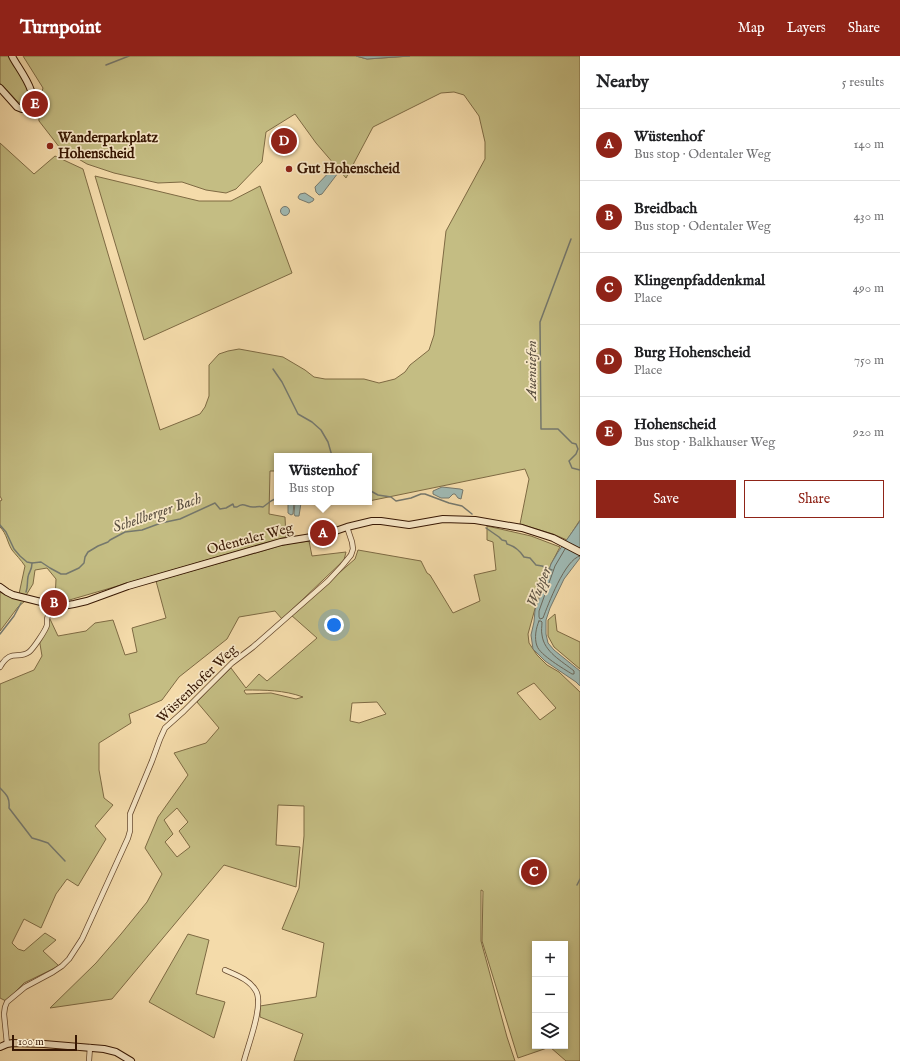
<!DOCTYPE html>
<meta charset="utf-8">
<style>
body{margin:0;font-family:"IM FELL English",serif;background:#f6f6f6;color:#202124}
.controls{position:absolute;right:12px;bottom:12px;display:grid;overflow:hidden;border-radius:0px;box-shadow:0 2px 6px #0003}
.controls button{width:36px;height:36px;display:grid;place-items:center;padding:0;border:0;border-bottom:1px solid #e0e0e0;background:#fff;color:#202124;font:20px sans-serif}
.scale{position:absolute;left:12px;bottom:10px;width:65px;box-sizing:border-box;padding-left:4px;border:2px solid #371703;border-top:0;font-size:11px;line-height:14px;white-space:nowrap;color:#371703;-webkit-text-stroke:3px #f8e8c8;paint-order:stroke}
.you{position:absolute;left:334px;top:569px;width:14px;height:14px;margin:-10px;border:3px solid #fff;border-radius:50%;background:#1a73e8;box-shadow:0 0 0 6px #1a73e833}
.badge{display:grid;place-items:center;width:26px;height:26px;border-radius:50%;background:#8f2418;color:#fff;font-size:13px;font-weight:700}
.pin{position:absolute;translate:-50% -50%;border:2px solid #fff;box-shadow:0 1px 4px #0006}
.popup{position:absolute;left:274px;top:397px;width:98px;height:52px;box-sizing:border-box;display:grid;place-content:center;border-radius:0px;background:#fff;filter:drop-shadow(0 1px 3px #0005);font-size:13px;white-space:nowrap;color:#757577}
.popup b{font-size:15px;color:#202124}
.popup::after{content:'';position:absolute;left:50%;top:100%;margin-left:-8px;border:8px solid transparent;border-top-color:#fff}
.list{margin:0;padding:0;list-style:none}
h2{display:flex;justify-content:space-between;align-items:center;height:52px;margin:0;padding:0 16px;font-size:17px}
h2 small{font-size:13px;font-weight:400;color:#757577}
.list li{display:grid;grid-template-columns:26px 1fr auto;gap:12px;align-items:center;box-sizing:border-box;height:72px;padding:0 16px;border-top:1px solid #e0e0e0}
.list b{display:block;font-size:15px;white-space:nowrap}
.list p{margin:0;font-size:13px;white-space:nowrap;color:#757577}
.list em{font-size:13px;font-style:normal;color:#757577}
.actions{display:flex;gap:8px;padding:12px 16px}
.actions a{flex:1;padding:9px 0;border:1px solid #8f2418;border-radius:0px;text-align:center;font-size:14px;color:#8f2418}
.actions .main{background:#8f2418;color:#fff}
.icon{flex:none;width:22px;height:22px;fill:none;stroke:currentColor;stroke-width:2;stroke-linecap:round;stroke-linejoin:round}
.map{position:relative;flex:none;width:580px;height:1005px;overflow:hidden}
header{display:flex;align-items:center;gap:24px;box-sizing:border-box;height:56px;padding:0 20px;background:#8f2418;color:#fff}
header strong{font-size:19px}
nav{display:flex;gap:22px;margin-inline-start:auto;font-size:14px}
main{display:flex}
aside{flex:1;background:#fff}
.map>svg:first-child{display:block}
.green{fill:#c4bd83;stroke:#7e6a43;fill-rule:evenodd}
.water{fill:#9fb9b3;stroke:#75786d}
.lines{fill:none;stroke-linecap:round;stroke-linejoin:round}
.shore{stroke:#6b685b;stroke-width:1}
.stream{stroke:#75786d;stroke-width:1.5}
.street-casing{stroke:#66482d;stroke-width:6}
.secondary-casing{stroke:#371703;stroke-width:8}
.street{stroke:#f8e8c8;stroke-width:4.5}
.secondary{stroke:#f8e8c8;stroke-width:6}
.poi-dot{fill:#8f2418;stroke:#f8e8c8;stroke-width:1.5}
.labels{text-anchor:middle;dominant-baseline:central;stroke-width:3.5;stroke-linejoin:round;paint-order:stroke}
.poi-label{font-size:14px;font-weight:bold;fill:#371703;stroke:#f8e8c8;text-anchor:start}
.street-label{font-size:14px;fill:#371703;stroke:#f8e8c8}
.water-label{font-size:15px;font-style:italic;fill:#5b5041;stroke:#f8e8c8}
</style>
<header>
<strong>Turnpoint</strong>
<nav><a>Map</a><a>Layers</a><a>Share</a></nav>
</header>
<main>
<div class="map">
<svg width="580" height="1005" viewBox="0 0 580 1005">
<rect width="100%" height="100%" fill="#f4dbaa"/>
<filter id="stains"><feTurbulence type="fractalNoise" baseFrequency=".005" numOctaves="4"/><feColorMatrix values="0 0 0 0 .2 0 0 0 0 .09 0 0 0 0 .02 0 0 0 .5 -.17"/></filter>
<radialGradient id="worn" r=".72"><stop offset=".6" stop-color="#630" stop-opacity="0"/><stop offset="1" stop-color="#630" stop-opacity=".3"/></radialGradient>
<g class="green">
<path d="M0,0H10C16,15 31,28 29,45L26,48H21L17,45L0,27Z"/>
<path d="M23,0H356L367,3L410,0H580V464L567,484L553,478L520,468L529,423L525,413L369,445V400H277V415H270L269,458L285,461L286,481L66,545H55L56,523L47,512L35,514L33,528L25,541L19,538L25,510C21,504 16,499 12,494C7,486 7,478 0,471V445L2,444L0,440V87L34,118L55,100L83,113L160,374L200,358L205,351L209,340V309L219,298L228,295L239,293L283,301L305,314L314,321L325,323H364L379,327L395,323L405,316L410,309L429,294L434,279L446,175L485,103V86L479,60L464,39L454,36L441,37L373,71L346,122L316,87L295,58L266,76L262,106L236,133L226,137L206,134L182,126L158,127L114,117L87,108L60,92L39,65L38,48L43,32Z"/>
<path d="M95,120L199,145H231L260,130L292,217L144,284Z"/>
<path d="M487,470L531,480L560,491L551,508L547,522L539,538L528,578L529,587L537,599L547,609L559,616L580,636V1005H566L550,991L518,1002L482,885L483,835L481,834V885L507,981L515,1005H294L303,978L260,961V950L316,941L324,887L282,873L299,832L304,780V750L278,749L276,789L300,791L296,831L224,809L112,943L50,952L96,907L121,878L147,846L162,818L145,792L158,761L188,719L174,697L206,687L219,672L197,646L209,633L231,612L246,632L259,618L267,625L317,582L291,559L355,503L358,494L421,505L427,517L430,519L453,557L480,545L474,519L496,514L493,486L487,484ZM534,627L556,652L540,664L517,637ZM245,634C265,634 284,634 303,641L296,643L271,637L246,638L244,635ZM377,646L386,658L359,667L350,665L352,647ZM177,752L188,766L179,775L190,791L177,801L165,786L173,778L164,764ZM535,888H565V990H535Z"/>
<path d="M309,485L312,500L346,496L344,504L282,563L275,555L239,561L227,583L179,621L162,644L129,658L131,667L99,687V714L104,742L113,749L95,770L106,783L78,830L67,823L56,838L41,872L24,863L12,887L18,893L24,895L45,877L56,884L43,895L59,910L24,927L6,945L0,942V628L34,614L42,600L39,582L48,562L50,563L58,580L86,575L95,567L113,564L125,599L137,596L132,572L166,562L156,525L287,488Z"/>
<path d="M0,536L6,539L25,545L18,551L0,575Z"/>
<path d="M555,558L557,575L580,586V613L554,591L548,580V564Z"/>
<path d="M188,878L209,884L196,938L225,946L214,982L149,946Z"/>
</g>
<g class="water">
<path d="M356,0H410L367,3Z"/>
<path d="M335,110H338L339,112L338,117L322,138L319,139L316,136L315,131Z"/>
<path d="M305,137L314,143L313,145L309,147L299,143L298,141L300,138Z"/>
<circle cx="285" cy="155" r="4.5"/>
<path d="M442,431L460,433L463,434L461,443L458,442L455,438H453L449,442H441L433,438V435Z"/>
<path d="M288,446H294L293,458L291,459L288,457Z"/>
<path d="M295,446L301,447L299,460H295L294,458Z"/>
<path d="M580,465V502L564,523L550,552L546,564V578L548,587L554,594L580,615V630L576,626L545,605L533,593L531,579L534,566L535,554L551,508L558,496Z"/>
</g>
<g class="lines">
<g class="shore">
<path d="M565,493L555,510L539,555V561L540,563L543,562C548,549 565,503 580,500"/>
<path d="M539,565H541L542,566C542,570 541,575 542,579C544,596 562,605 574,615V618H572C564,613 540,599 537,590C534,582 536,572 539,565Z"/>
</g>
<g class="stream">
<path d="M106,9L129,0"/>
<path d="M571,183L540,266L541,373H558L572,387L576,388L578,393L576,398L569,405L572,412L580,414"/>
<path d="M273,313L282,326L298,358L312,366L321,374L328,386L332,400"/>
<path d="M369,434L378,439L391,441L396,445L411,442L421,438H425L449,447L462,450L472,458"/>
<path d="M0,469L6,476L14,493L20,500L27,506L32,507L41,506L50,512L61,518H66L79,512L84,507L85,501L88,496L98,490L108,486L110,484L125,476L142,474L161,467L180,463L215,447L220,453L226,452L233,448L234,451H237C244,446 246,451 253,451C257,451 259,450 263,451L271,445L277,442"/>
<path d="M486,472L499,481L502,484L506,485L507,488C514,490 520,495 524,501L530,502L536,509L542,510L552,514"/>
<path d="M26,536C28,531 27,526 28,521C29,515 32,515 32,507"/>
<path d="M0,578L14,560L21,547"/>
<path d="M0,732C7,739 10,742 9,752L32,782L39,784L48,787L65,805"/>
<path d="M577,829L580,823"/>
</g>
<defs>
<g id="street">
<path d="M0,611C11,592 18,604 29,596C33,593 46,574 47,569C47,567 47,565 47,563C48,558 52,554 55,549"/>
<path d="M225,914C236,919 249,923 256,935C264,949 248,989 244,1005"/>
<path d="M7,988L4,958L5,951L7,946L25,931L53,916L62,910L69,903L82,883L128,782L130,775V758L152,705L160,683L165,672L184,655L232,607L253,591L294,555L328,525L342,510L351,499L353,493L352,486L347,471"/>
<path d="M89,1005L90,991"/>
</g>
<g id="secondary">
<path d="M0,32L17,51L22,53H26C44,42 18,13 12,0"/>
<path d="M0,531L7,536L13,539L53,549L63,550L74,548L87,545L128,530L281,486L324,479L347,471L372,465H381L409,469L443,463L475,464L522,472L553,482L580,496"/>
<path d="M0,991L7,988L13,987L44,988L104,993L116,996L131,1005"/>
</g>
</defs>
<use href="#street" class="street-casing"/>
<use href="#secondary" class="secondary-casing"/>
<use href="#street" class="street"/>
<use href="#secondary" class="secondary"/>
</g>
<g class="poi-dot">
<circle cx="50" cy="90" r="4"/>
<circle cx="289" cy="113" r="4"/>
</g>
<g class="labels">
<g class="poi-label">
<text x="58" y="82">Wanderparkplatz<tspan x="58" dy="16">Hohenscheid</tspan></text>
<text x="297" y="113">Gut Hohenscheid</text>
</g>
<g class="street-label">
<text transform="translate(250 483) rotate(-15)">Odentaler Weg</text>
<text transform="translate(197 628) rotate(-44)">Wüstenhofer Weg</text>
</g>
<g class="water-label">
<text transform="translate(531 314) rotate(-90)">Auensiefen</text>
<text transform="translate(157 457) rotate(-19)">Schellberger Bach</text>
<text transform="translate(539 531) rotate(-67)">Wupper</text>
</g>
</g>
<rect width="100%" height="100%" filter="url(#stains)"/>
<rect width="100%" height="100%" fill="url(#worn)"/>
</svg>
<div class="controls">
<button>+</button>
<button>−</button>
<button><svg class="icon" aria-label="layers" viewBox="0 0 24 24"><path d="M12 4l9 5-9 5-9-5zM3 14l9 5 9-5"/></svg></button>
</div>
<div class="scale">100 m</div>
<div class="you"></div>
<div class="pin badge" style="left:323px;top:477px">A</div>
<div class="popup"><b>Wüstenhof</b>Bus stop</div>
<div class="pin badge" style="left:54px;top:547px">B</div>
<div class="pin badge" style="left:534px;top:816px">C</div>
<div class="pin badge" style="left:284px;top:85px">D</div>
<div class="pin badge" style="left:35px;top:48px">E</div>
</div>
<aside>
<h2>Nearby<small>5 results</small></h2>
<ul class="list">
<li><span class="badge">A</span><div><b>Wüstenhof</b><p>Bus stop · Odentaler Weg</p></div><em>140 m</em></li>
<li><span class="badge">B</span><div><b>Breidbach</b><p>Bus stop · Odentaler Weg</p></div><em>430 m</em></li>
<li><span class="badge">C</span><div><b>Klingenpfaddenkmal</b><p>Place</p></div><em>490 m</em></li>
<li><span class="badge">D</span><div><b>Burg Hohenscheid</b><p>Place</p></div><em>750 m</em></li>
<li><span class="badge">E</span><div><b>Hohenscheid</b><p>Bus stop · Balkhauser Weg</p></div><em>920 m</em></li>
</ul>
<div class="actions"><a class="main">Save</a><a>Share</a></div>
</aside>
</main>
